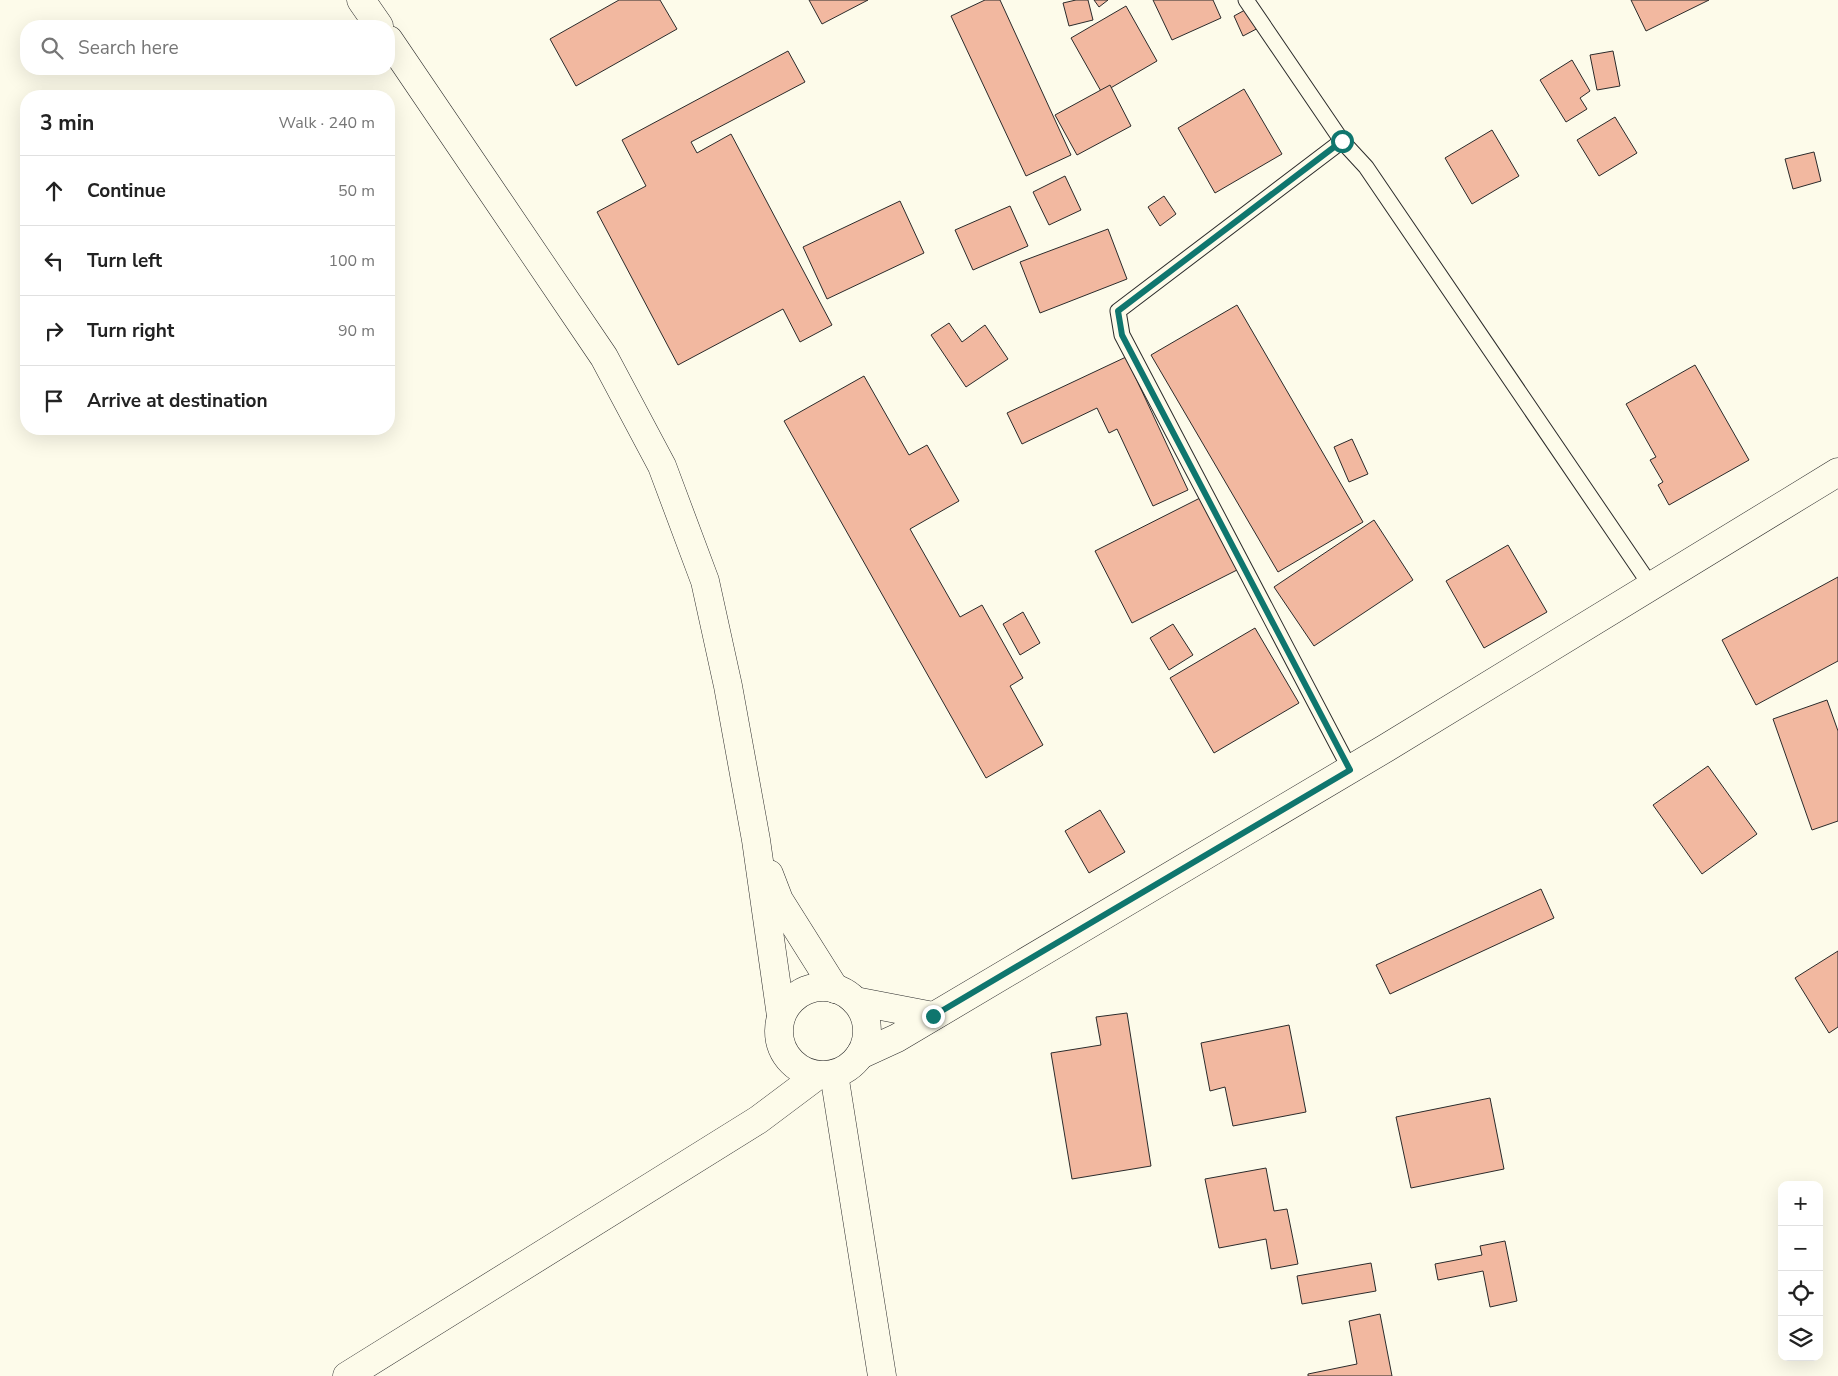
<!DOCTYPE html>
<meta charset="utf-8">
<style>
body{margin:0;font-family:"Nunito Sans",sans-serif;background:#f2f2f2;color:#222}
.controls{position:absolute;right:15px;bottom:15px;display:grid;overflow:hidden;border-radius:10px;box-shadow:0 5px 20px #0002}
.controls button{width:45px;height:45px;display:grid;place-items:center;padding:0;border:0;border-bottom:1px solid #e0e0e0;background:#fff;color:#222;font:25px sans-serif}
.stop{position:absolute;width:15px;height:15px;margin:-11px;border:4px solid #0f766e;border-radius:50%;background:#fff}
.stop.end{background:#0f766e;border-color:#fff;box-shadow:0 1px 5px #0008}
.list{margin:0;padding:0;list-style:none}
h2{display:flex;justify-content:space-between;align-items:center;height:65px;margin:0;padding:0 20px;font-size:21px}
h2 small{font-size:16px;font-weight:400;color:#767676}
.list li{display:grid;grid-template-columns:32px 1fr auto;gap:15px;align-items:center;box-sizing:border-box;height:70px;padding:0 20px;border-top:1px solid #e0e0e0}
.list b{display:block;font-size:19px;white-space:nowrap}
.list em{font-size:16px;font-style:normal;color:#767676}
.icon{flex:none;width:28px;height:28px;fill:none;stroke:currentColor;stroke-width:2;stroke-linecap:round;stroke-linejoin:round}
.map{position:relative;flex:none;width:1838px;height:1376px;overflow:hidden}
.search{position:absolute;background:#fff;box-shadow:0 5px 20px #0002;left:20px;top:20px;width:375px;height:55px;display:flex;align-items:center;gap:12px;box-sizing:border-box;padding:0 18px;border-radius:20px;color:#767676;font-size:19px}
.panel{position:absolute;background:#fff;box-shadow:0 5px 20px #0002;left:20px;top:90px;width:375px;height:345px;border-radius:20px}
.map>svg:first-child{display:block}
.building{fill:#f2b8a0;stroke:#2b2b2b}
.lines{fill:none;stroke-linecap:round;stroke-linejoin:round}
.service-casing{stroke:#2b2b2b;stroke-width:17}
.secondary-casing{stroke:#2b2b2b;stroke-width:29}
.service{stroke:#fdfbea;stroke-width:15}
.secondary{stroke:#fdfbea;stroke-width:28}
.route{stroke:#0f766e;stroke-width:6}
</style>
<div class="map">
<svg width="1838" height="1376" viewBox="0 0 1838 1376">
<rect width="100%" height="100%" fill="#fdfbea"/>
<g class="building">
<path d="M619,0H660L677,29L576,86L550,39Z"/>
<path d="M809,0H868L822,24Z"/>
<path d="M985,0H1000L1071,155L1026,176L951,16Z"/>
<path d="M1076,0H1088L1093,20L1069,26L1063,3Z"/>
<path d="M1094,0H1108L1099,7Z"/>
<path d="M1153,0H1213L1221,18L1172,40Z"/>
<path d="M1631,0H1709L1646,31Z"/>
<path d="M1254,5L1264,25L1243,36L1234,16Z"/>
<path d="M1126,6L1157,61L1102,93L1071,38Z"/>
<path d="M788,51L805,82L691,142L697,153L731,134L832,325L800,342L783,309L678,365L597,212L646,186L622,140Z"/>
<path d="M1613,51L1620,86L1597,90L1590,55Z"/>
<path d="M1572,60L1590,91L1580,98L1587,109L1566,122L1540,80Z"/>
<path d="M1110,85L1131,126L1077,155L1055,115Z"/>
<path d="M1244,89L1282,154L1215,193L1178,128Z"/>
<path d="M1615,117L1637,153L1599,176L1577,140Z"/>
<path d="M1492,130L1519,176L1472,204L1445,158Z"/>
<path d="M1814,152L1821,181L1793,189L1785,159Z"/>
<path d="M1065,176L1081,210L1049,225L1033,192Z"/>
<path d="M1164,196L1176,214L1160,226L1148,207Z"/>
<path d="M900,201L924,253L827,299L803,247Z"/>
<path d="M1010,206L1028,246L973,270L955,230Z"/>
<path d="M1108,229L1127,279L1040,313L1020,262Z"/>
<path d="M1237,305L1363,522L1278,572L1151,355Z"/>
<path d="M949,323L962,342L985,325L1008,359L966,387L931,335Z"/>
<path d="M1126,357L1188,490L1153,506L1117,429L1109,433L1097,408L1022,444L1007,413Z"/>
<path d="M1695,365L1749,460L1669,505L1658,485L1663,482L1650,460L1656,457L1626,404Z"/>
<path d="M864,376L909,455L927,445L959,501L910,529L960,617L982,605L1023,678L1010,686L1043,745L986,778L784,421Z"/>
<path d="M1352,439L1368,474L1349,482L1334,447Z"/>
<path d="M1200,498L1237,570L1132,623L1095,551Z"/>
<path d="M1374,520L1413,580L1314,646L1274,587Z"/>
<path d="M1508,545L1547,612L1484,648L1446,581Z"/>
<path d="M1838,577V661L1756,705L1722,640Z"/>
<path d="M1023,612L1040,643L1020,655L1003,624Z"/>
<path d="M1173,624L1193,655L1169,670L1150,638Z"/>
<path d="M1255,628L1299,703L1214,753L1170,678Z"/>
<path d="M1827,700L1838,731V821L1812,830L1773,719Z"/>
<path d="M1708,766L1757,834L1702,874L1653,805Z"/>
<path d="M1100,810L1125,852L1089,873L1065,831Z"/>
<path d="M1541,889L1554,918L1390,994L1376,965Z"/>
<path d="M1838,951V1027L1829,1033L1795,978Z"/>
<path d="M1127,1013L1151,1166L1072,1179L1051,1053L1101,1045L1096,1017Z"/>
<path d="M1289,1025L1306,1112L1233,1126L1225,1087L1210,1091L1201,1043Z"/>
<path d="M1490,1098L1504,1169L1411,1188L1396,1117Z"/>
<path d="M1266,1168L1274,1211L1287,1209L1298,1264L1271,1269L1266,1239L1219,1248L1205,1179Z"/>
<path d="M1505,1241L1517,1301L1490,1307L1483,1271L1438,1280L1435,1264L1482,1255L1480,1246Z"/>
<path d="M1371,1263L1376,1291L1302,1304L1297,1276Z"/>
<path d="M1380,1314L1392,1376H1308V1374L1357,1364L1349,1321Z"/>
</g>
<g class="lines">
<defs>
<g id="service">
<path d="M1246,0L1342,141L1366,167L1651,586"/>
<path d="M1342,141L1118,311L1122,335L1350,769"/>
</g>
<g id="secondary">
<path d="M361,0L379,26"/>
<path d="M389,40L604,357L662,466L705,581L728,686L756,840L781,1016"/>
<path d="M769,874L779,900L835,989"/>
<circle cx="823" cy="1031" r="44"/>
<path d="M855,1001L933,1016"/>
<path d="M860,1055L897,1038L1386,748L1838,472"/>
<path d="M834,1074L882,1376"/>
<path d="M347,1376L758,1120L818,1075"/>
</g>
</defs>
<use href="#service" class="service-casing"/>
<use href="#secondary" class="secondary-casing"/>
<use href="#service" class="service"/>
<use href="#secondary" class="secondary"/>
</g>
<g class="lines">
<path class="route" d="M933,1016L1350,770L1122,335L1118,311L1342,141"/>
</g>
</svg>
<div class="controls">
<button>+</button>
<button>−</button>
<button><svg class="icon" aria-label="locate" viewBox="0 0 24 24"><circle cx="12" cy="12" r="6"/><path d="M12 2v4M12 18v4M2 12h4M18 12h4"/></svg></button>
<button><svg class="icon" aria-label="layers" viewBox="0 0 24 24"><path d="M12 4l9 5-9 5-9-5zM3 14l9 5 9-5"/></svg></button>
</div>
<div class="stop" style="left:1342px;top:141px"></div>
<div class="stop end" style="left:933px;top:1016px"></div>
<div class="search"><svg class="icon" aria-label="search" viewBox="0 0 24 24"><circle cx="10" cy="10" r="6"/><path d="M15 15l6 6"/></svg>Search here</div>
<section class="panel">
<h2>3 min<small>Walk · 240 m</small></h2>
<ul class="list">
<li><svg class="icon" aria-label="ahead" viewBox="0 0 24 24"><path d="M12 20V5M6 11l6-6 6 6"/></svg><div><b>Continue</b></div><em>50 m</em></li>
<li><svg class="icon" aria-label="left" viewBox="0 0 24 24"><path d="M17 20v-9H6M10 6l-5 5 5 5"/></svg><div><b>Turn left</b></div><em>100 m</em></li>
<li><svg class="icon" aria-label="right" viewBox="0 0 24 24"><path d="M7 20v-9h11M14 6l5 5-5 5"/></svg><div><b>Turn right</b></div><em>90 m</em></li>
<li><svg class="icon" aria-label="arrive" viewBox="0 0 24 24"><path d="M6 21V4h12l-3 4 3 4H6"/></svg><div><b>Arrive at destination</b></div></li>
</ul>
</section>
</div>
